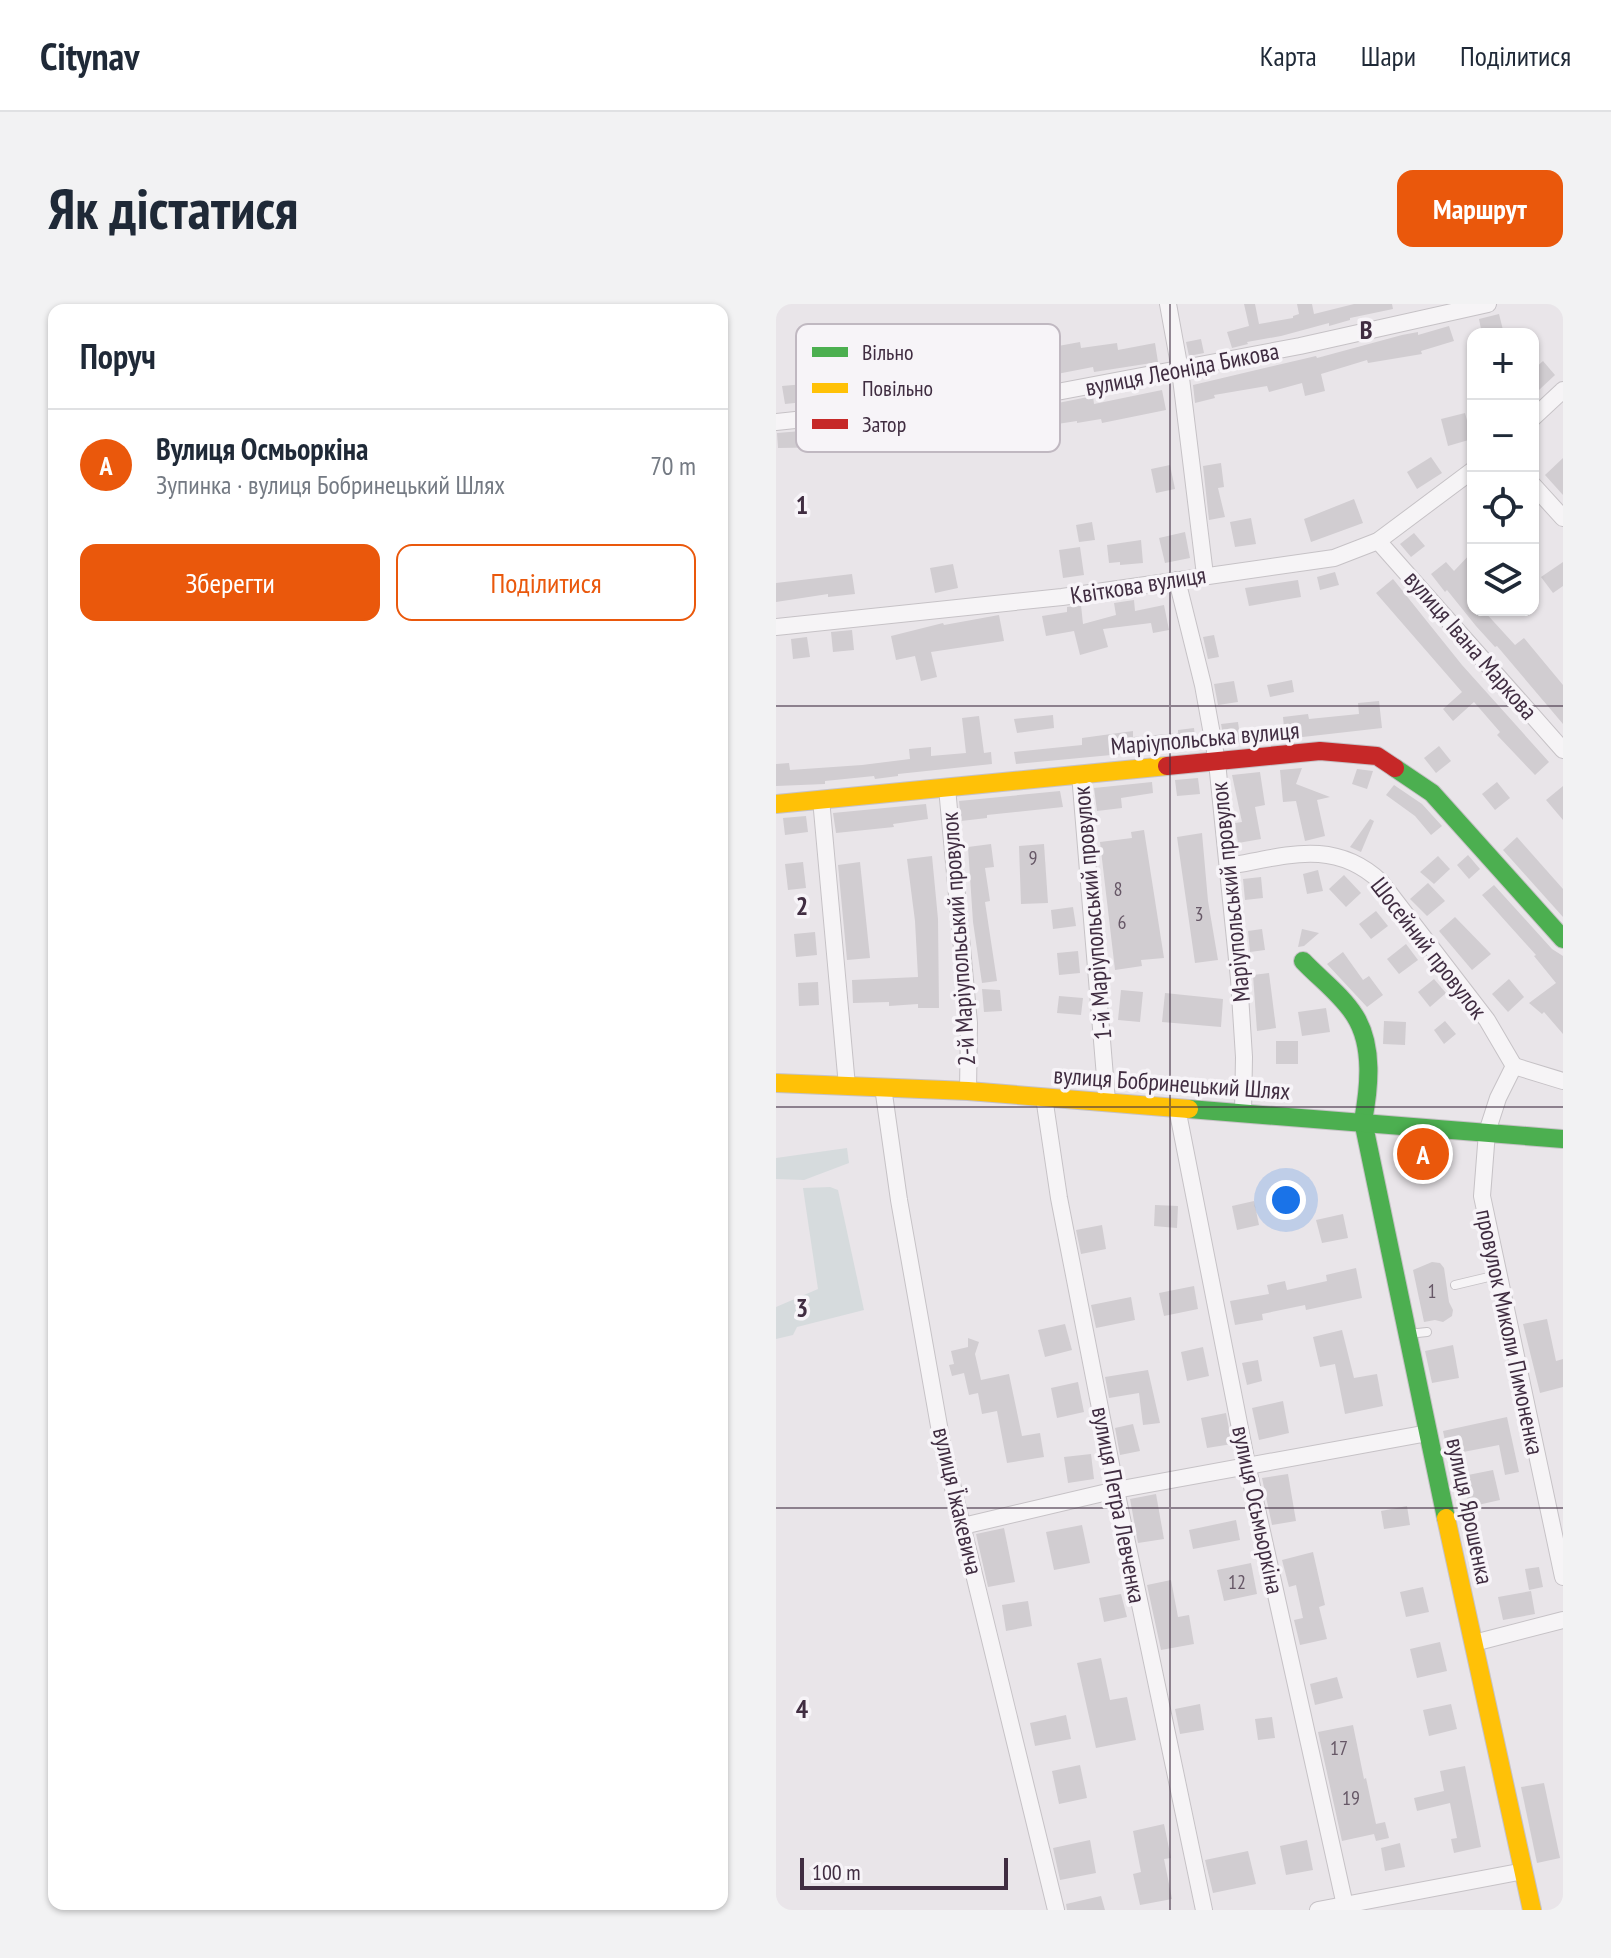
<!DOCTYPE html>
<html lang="uk">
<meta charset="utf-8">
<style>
body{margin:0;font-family:"PT Sans Narrow",sans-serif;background:#f2f2f3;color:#1f2937}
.controls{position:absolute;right:24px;top:24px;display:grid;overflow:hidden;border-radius:16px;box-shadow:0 2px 6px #0004}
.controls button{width:72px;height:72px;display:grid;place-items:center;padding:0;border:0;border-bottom:2px solid #e0e1e3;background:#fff;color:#1f2937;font:40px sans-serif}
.scale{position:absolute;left:24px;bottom:20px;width:208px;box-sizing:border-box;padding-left:8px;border:4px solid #402d41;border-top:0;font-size:22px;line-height:28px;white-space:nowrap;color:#402d41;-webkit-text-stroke:6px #f7f4f8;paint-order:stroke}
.you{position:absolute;left:510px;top:896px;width:28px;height:28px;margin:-20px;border:6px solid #fff;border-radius:50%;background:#1a73e8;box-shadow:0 0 0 12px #1a73e833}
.badge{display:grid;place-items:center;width:52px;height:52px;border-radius:50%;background:#ea580c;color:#fff;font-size:26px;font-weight:700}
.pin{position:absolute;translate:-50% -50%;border:4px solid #fff;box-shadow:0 2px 8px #0006}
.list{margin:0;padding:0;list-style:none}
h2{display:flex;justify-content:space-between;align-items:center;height:104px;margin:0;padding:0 32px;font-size:34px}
h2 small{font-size:26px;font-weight:400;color:#747a83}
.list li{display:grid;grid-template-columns:52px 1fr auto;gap:24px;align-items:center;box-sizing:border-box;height:112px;padding:0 32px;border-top:2px solid #e0e1e3}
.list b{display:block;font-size:30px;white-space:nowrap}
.list p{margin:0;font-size:26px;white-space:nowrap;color:#747a83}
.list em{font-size:26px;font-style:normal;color:#747a83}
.actions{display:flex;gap:16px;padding:24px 32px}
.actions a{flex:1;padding:18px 0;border:2px solid #ea580c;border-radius:16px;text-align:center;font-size:28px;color:#ea580c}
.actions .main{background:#ea580c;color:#fff}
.icon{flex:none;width:44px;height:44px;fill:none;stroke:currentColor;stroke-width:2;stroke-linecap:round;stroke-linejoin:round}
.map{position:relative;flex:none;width:787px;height:1606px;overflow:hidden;border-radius:16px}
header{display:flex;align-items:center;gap:48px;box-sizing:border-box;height:112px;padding:0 40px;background:#fff;border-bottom:2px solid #e0e1e3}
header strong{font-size:38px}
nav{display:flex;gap:44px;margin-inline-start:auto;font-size:28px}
.intro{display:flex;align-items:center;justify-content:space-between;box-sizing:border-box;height:192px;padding:0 48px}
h1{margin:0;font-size:56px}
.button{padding:20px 36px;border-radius:16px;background:#ea580c;color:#fff;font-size:28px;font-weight:700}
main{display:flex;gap:48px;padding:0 48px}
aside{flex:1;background:#fff;border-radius:16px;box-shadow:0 2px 6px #0004}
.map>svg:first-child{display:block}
.green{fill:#d6dbdd}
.building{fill:#d1cdd1}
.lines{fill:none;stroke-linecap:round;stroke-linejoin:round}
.lane-casing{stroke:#c6c2c6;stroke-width:10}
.street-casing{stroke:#c6c2c6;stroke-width:18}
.fast-casing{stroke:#c6c2c6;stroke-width:20}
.slow-casing{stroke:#c6c2c6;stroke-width:20}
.jam-casing{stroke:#c6c2c6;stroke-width:20}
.lane{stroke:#f6f4f6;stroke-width:8}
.street{stroke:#f6f4f6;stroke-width:16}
.fast{stroke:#4caf50;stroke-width:18}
.slow{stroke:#ffc107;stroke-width:18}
.jam{stroke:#c62828;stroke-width:18}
.grid{fill:none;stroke:#402d41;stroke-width:2;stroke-opacity:0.55}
.labels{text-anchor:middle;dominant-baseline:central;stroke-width:7;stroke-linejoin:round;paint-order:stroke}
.number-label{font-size:20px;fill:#665766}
.street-label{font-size:24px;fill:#402d41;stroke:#f7f4f8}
.key{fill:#f7f4f8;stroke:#c0b8c1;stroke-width:2}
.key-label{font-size:22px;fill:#402d41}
.grid-label{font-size:26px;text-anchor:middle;font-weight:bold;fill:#402d41;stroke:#f7f4f8;stroke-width:7;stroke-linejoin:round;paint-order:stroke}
</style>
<header>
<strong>Citynav</strong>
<nav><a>Карта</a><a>Шари</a><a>Поділитися</a></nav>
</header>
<div class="intro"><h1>Як дістатися</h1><a class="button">Маршрут</a></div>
<main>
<aside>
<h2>Поруч<small></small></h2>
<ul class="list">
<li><span class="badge">A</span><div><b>Вулиця Осмьоркіна</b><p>Зупинка · вулиця Бобринецький Шлях</p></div><em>70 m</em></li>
</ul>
<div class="actions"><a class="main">Зберегти</a><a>Поділитися</a></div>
</aside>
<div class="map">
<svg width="787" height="1606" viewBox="0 0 787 1606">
<rect width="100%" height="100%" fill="#e9e5e9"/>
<g class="green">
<path d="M71,844L73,859L28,876L0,875V854Z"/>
<path d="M54,883L62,886L88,1006L21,1023L17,1031L0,1035V1003L42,985L27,884Z"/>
</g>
<g class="building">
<path d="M468,0H479L483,20L517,14V12L523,10L521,0H536L538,10L578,0H616L617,5L574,14V16L553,22V19L505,32L471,38L472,40L456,44L451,28L473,22Z"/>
<path d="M723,10L728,30H706L703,15Z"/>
<path d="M673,22L678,37L645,47L646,50L592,59L591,56L545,70L549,87L529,92L526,79L493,88L491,82L438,91L439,94L419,99L417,81L540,52L541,54L626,31L642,28V31Z"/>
<path d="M425,35L428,49L413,52L410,38Z"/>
<path d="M304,38L305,44L341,39L342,46L379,39L382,58L318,68L317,63L250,76L249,72L215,77L214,75L114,93V89L9,100L6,82L110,73L109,66L128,61L130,71L169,64L166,46L178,44L182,63L211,55Z"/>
<path d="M767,57L779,71L763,86L757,80V66Z"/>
<path d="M386,86L390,106L326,119L325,115L301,119V117L235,127L234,123L193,124V126L161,127L162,134L143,137L142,133L104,139L101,119L282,99L317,92L318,100Z"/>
<path d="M689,109L696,135L672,142L665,115Z"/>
<path d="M62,124L64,143L2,144L1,129Z"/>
<path d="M655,153L666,169L641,185L631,168Z"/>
<path d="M787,154V191L769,171Z"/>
<path d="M445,159L448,183L442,184L449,213L433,216L427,162Z"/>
<path d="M394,161L399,185L380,189L375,165Z"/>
<path d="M578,195L587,219L535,238L528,215Z"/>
<path d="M475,214L480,240L459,243L454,218Z"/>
<path d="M316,218L319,236L303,238L300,221Z"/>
<path d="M409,228L414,254L389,259L383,234Z"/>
<path d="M638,229L649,242L635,253L624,240Z"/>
<path d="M365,236L367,259L344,261V258L333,259L331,241Z"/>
<path d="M304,243L308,271L287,274L283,246Z"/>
<path d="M697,247V306H707L739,341L748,334L787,381V420L721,342L719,343L700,322L671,286L669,288L655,270L670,258L678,267Z"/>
<path d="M787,258V282L777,289L765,273Z"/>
<path d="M177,260L182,284L159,289L154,264Z"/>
<path d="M559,268L563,281L544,286L541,273Z"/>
<path d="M76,270L79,290L52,293V290L0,298V279Z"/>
<path d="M617,275L686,361L773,458L759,471L721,431L724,428L698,398L677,417L667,405L686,388L600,289Z"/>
<path d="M522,276L525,293L473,302L469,284Z"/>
<path d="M358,296L359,307L388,301L393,326L377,329L375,319L327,325L332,343L304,351L298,327L270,332L266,312L291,308V303L305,301L307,320L340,311L338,299Z"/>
<path d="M223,311L228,337L155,348L161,373L145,377L139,352L120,356L115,332L167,319L168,321Z"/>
<path d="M76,326L78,346L57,348L55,328Z"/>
<path d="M438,331L443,353L432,355L427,333Z"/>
<path d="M31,333L34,353L17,355L15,335Z"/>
<path d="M516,376L518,388L494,393L491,381Z"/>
<path d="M458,377L462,398L442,401L438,380Z"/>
<path d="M603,397L606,424L509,435L507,413L532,410L533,415L583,410L582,399Z"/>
<path d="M277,411L278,424L241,429L238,415Z"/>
<path d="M203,412L208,449L215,448L216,460L122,470V472L99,475L98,472L49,477V480L0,482V460L13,459L14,466L86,461L134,455L133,445L155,443V452L190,449L186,414Z"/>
<path d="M462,418L465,440L449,441L445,420Z"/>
<path d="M418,424L420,443L240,460L238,448L306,441V434L357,427V433L402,429V426Z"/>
<path d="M663,442L675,457L660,469L648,454Z"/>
<path d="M526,464L520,480L554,493L541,496L549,532L529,537L520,497L507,498L504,466Z"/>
<path d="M581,465L597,467L591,485L576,480Z"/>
<path d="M484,468L489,501L479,503L485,535L462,539L459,519L466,518L456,471Z"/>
<path d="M422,474L424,490L401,492L399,476Z"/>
<path d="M376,478L377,489L345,494L346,504L321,507L318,484Z"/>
<path d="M721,478L734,494L719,506L706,490Z"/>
<path d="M618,481L646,500L666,522L655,531L639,512L610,491Z"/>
<path d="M787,482V516L770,496Z"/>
<path d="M284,487L287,503L211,511V514L185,517L183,497Z"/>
<path d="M150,500L152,515L117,520L118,523L60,529L57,509Z"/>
<path d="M30,512L32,528L9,531L7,514Z"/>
<path d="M594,515L598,517L585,548L574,543Z"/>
<path d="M368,526L388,654L365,656L366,662L339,666L324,538L356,534L355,528Z"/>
<path d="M426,529L432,597L442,656L419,659L401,533Z"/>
<path d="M741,533L787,585V613L727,546Z"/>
<path d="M215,540L218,563L209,564L214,597L209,598L221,677L206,679L197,618L192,543Z"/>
<path d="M268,540L272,599L245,600L243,542Z"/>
<path d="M692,551L704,565L693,575L681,561Z"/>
<path d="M156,552L162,615L163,704H142V700L113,702V698L77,699L76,676L142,673L139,617L131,555Z"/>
<path d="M662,552L674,565L658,580L644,568Z"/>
<path d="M27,558L30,584L12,586L9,560Z"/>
<path d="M84,558L94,654L71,656L62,561Z"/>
<path d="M542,566L547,587L531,590L527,570Z"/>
<path d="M568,571L585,589L570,603L553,585Z"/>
<path d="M485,573L487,594L469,596L467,575Z"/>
<path d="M652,579L669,597L651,612L634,595Z"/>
<path d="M718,581L776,645L787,652V730L768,708L766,710L753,699L780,679L758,652L760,651L706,591Z"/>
<path d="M297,603L300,622L277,625L275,606Z"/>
<path d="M600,607L612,622L595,635L583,620Z"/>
<path d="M679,613L715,650L696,666L663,627Z"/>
<path d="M486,625L489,646L474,648L472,627Z"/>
<path d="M526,625L543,629L528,642L522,643Z"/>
<path d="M39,628L41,651L20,653L18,630Z"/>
<path d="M630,640L642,656L623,670L611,655Z"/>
<path d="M302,647L304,669L283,671L281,649Z"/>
<path d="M567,648L587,676L593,672L607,691L591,703L551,660Z"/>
<path d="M493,669L500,724L481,727L477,671Z"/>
<path d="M658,675L670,689L654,703L642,688Z"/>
<path d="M733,675L748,693L732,708L716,690Z"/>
<path d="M42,678L43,701L23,702L22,679Z"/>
<path d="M206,685L224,686L226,707L208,708Z"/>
<path d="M345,686L367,688L364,718L342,716Z"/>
<path d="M389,689L447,695L445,723L386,718Z"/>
<path d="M283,692L307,694L305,711L281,709Z"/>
<path d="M550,704L554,728L526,732L522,708Z"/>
<path d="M608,717L630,718L629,741L607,740Z"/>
<path d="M669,717L680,730L668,740L658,726Z"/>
<rect x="500" y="737" width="22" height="23"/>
<path d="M478,897L483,921L461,926L456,902Z"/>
<path d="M379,901L402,902L401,924L378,922Z"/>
<path d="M567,910L572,934L546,939L540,916Z"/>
<path d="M326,921L330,945L305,950L300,926Z"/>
<path d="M656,958L664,959L668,964L673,998L677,1006L676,1012L667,1018L659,1016L648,1018L637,966Z"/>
<path d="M580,964L586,994L530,1006L529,1001L486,1010L487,1016L459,1021L454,997L493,990L491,981L509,977L511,986L551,977L550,971Z"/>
<path d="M418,982L422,1005L388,1012L383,989Z"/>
<path d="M355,993L359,1016L320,1024L315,1001Z"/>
<path d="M771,1015L780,1057L787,1055V1083L764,1089L747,1020Z"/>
<path d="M289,1020L296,1046L269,1053L262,1026Z"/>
<path d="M566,1026L578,1074L601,1070L607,1102L569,1110L559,1060L544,1063L537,1033Z"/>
<path d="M192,1034L203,1038L199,1050L205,1076L233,1070L246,1132L264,1129L268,1153L231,1159L221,1107L206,1110L202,1089L193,1091L188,1069L176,1072L173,1061L178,1060L175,1047L192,1043Z"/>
<path d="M677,1041L683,1074L656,1079L649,1047Z"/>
<path d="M427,1043L433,1072L411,1077L405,1048Z"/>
<path d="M482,1056L486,1077L471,1081L466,1059Z"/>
<path d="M372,1066L384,1119L367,1121L363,1089L333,1094L329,1073Z"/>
<path d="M302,1078L308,1108L281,1114L275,1084Z"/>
<path d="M507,1097L513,1129L483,1136L476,1104Z"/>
<path d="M450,1109L456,1140L431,1144L425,1114Z"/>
<path d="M731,1113L743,1168L729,1171L723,1141L672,1151L667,1127Z"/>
<path d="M357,1120L364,1147L344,1151L339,1124Z"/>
<path d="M315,1150L318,1175L292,1179L288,1153Z"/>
<path d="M717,1166L724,1196L693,1203L687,1172Z"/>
<path d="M512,1170L520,1217L496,1221L486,1174Z"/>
<path d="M380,1190L388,1235L362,1239L354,1195Z"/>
<path d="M631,1202L634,1221L608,1225L605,1207Z"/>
<path d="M460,1216L464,1236L417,1245L413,1226Z"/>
<path d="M306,1221L314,1259L278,1266L270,1228Z"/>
<path d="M228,1224L239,1278L212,1283L200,1230Z"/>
<path d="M537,1248L549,1301L543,1303L551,1335L524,1341L518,1316L527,1314L520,1281L513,1283L506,1256Z"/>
<path d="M475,1259L481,1290L448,1297L441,1266Z"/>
<path d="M763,1263L767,1283L753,1286L749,1265Z"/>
<path d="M395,1276L402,1313L413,1311L418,1340L385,1346L371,1281Z"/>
<path d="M647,1283L653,1308L630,1313L624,1288Z"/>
<path d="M755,1287L759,1310L727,1316L722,1293Z"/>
<path d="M345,1290L351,1313L328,1318L323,1294Z"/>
<path d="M252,1297L256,1322L230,1327L226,1301Z"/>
<path d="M664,1338L671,1367L641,1374L634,1345Z"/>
<path d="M325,1354L334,1396L351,1393L360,1436L320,1444L301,1359Z"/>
<path d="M561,1373L567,1394L539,1401L534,1380Z"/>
<path d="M424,1400L428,1426L404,1430L399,1405Z"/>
<path d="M675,1400L681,1425L653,1432L647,1406Z"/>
<path d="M290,1411L295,1435L259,1442L254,1419Z"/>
<path d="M496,1413L499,1434L482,1436L479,1415Z"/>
<path d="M577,1421L588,1475L590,1474L600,1520L609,1518L613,1534L600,1537L598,1530L566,1537L542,1428Z"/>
<path d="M304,1461L311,1494L283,1500L276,1467Z"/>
<path d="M689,1462L705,1543L678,1549L675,1535L681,1534L674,1499L641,1507L638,1494L668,1487L664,1467Z"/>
<path d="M768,1479L784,1554L761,1559L745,1483Z"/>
<path d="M388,1520L395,1554L388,1555L396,1595L364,1601L357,1570L365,1568L357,1527Z"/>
<path d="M314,1536L320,1569L284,1576L277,1544Z"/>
<path d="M531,1536L537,1566L510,1571L504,1542Z"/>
<path d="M624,1539L629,1563L609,1567L605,1544Z"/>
<path d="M472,1547L480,1580L437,1589L429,1556Z"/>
<path d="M325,1592L329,1606H291L290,1600Z"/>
</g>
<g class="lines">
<defs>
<g id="lane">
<path d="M679,981L721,971"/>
<path d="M632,1030L651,1028"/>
</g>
<g id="street">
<path d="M392,0L404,66L429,271"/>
<path d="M757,114L787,86"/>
<path d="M0,118L281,88L524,42L712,0"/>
<path d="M757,181L787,214"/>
<path d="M602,237L787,446"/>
<path d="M401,276L427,381L441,458L463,675L468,753L467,809"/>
<path d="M0,323L286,293L558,254L602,237L697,166"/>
<path d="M304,470L331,797"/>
<path d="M171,484L193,719L192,787"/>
<path d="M45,495L71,782"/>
<path d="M453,562C510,552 558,534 605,578L711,716L738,762"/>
<path d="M787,777L738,762L722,794L711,828L706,892L787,1273"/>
<path d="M107,783L123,896L166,1139L280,1606"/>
<path d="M268,793L283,894L340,1186L428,1606"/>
<path d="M401,804L471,1160L570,1606"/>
<path d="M187,1222L340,1186L652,1129"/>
<path d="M698,1339L787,1316"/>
<path d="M542,1606L748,1567"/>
</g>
<g id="fast">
<path d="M619,464L656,489L787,635"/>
<path d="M527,657C544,675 566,691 579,712C598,742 593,785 587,817L670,1214"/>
<path d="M413,805L787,835"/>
</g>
<g id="slow">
<path d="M0,500L391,462"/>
<path d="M0,779L192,787L413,805"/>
<path d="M670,1214L756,1606"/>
</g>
<path id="jam" d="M391,462L544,447L601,452L619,464"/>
</defs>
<use href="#lane" class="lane-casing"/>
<use href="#street" class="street-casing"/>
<use href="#fast" class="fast-casing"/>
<use href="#slow" class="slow-casing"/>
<use href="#jam" class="jam-casing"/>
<use href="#lane" class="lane"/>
<use href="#street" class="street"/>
<use href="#fast" class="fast"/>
<use href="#slow" class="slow"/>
<use href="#jam" class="jam"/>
</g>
<path class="grid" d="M394,0V1606M0,402H787M0,803H787M0,1204H787"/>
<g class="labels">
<g class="number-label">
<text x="257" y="554">9</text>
<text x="342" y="585">8</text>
<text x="423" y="610">3</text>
<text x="346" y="618">6</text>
<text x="656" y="987">1</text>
<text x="461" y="1278">12</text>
<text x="563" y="1444">17</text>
<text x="575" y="1494">19</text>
</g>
<g class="street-label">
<text transform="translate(406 65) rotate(-11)">вулиця Леоніда Бикова</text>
<text transform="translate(362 281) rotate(-9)">Квіткова вулиця</text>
<text transform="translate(695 341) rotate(49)">вулиця Івана Маркова</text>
<text transform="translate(429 434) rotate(-5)">Маріупольська вулиця</text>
<text transform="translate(454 588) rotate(-96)">Маріупольський провулок</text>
<text transform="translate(316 609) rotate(-95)">1-й Маріупольський провулок</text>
<text transform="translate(182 635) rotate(-94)">2-й Маріупольський провулок</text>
<text transform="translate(653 644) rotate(52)">Шосейний провулок</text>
<text transform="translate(396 779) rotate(4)">вулиця Бобринецький Шлях</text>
<text transform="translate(734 1028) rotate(78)">провулок Миколи Пимоненка</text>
<text transform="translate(182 1197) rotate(77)">вулиця Їжакевича</text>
<text transform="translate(343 1201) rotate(79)">вулиця Петра Левченка</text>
<text transform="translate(482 1206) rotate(78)">вулиця Осьмьоркіна</text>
<text transform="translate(694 1207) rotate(78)">вулиця Ярошенка</text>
</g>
</g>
<rect x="20" y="20" width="264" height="128" rx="12" class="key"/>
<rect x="36" y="43" width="36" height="10" fill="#4caf50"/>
<rect x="36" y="79" width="36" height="10" fill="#ffc107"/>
<rect x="36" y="115" width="36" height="10" fill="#c62828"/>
<g class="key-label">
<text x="86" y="56">Вільно</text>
<text x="86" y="92">Повільно</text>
<text x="86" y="128">Затор</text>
</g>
<g class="grid-label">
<text x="590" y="35">B</text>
<text x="26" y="210">1</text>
<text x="26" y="611">2</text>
<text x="26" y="1013">3</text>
<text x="26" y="1414">4</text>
</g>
</svg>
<div class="controls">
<button>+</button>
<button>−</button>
<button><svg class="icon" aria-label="locate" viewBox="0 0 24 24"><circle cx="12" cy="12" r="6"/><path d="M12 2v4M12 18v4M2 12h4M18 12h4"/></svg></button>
<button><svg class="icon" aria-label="layers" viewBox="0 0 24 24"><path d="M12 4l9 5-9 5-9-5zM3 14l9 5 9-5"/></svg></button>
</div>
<div class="scale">100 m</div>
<div class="you"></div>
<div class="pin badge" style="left:647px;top:850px">A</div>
</div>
</main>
